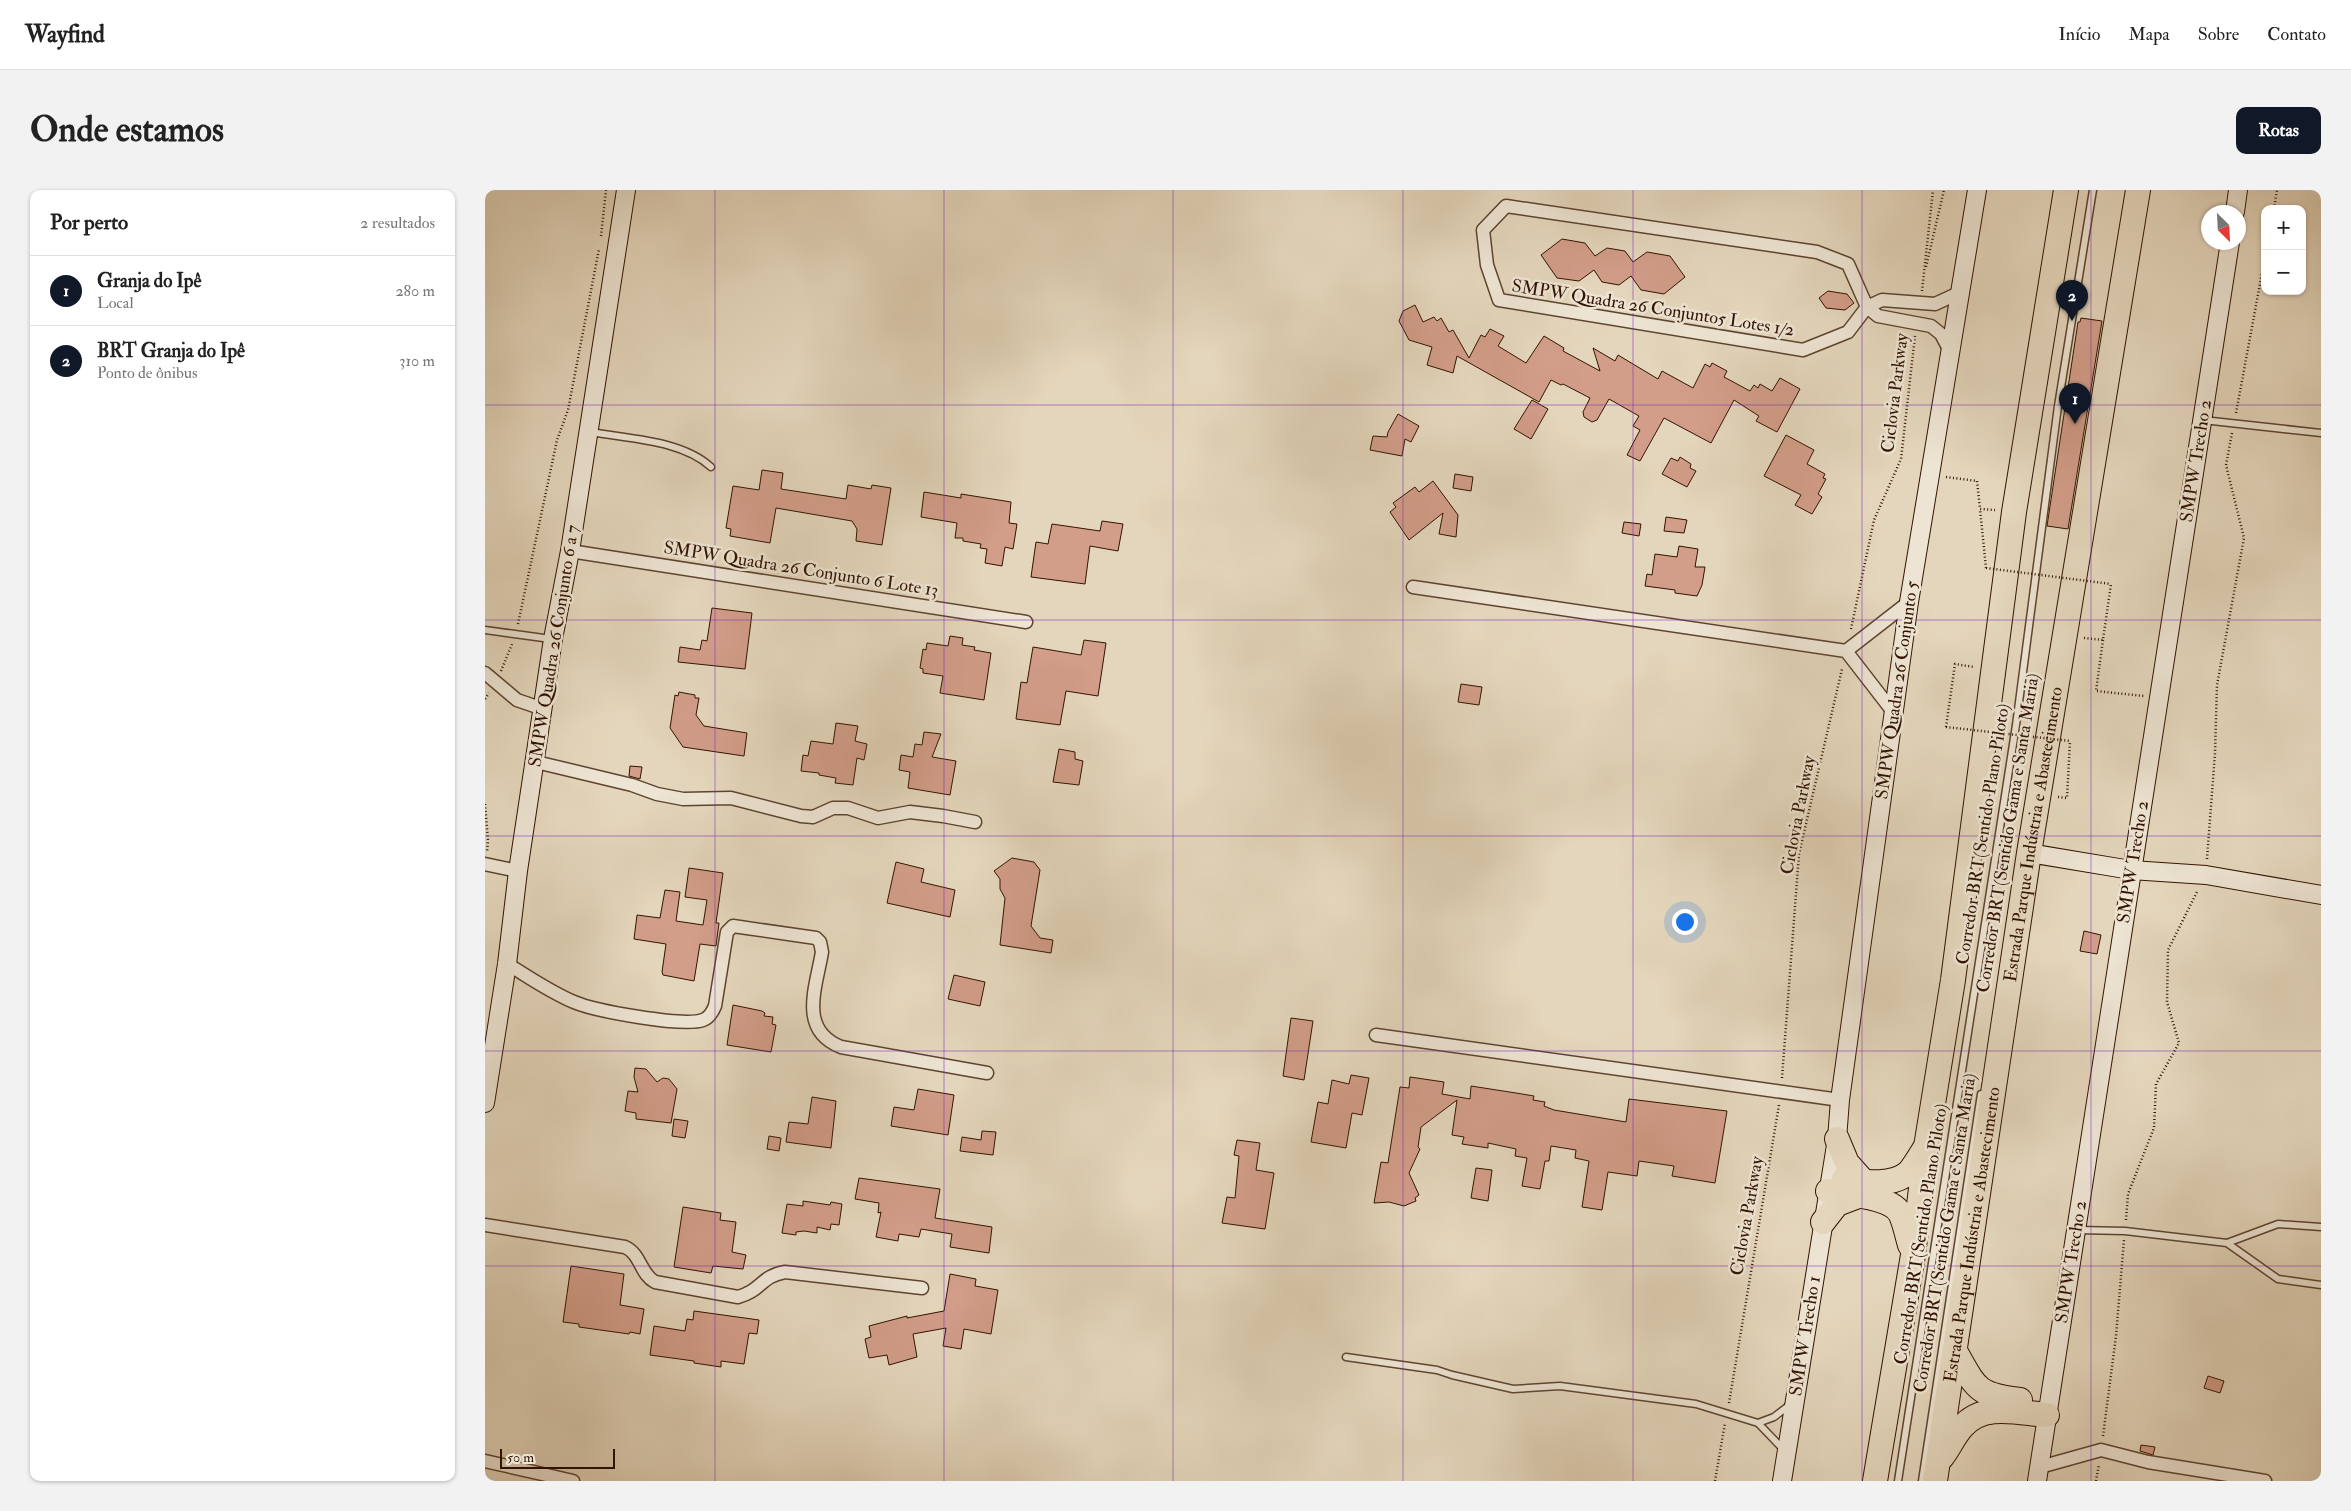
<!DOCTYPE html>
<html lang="pt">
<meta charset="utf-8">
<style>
body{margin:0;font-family:"IM FELL Double Pica",serif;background:#f2f2f2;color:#222}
.controls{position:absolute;right:15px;top:15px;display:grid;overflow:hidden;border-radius:10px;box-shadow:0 1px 4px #0004}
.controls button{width:45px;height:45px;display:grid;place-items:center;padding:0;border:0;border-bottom:1px solid #e0e0e0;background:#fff;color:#222;font:25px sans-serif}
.compass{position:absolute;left:1716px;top:15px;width:45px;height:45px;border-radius:50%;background:#fff;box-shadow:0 1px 4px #0004;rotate:156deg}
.scale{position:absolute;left:15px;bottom:12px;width:115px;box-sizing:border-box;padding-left:5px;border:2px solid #321400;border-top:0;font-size:14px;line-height:18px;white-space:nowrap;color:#321400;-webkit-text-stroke:4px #ede4d3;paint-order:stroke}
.you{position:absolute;left:1199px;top:731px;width:18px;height:18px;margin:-12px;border:4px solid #fff;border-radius:50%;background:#1a73e8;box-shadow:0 0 0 8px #1a73e833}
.badge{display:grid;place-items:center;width:32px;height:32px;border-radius:50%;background:#111827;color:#fff;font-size:16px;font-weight:700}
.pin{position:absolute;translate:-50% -41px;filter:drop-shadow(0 1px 2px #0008)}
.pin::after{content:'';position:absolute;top:26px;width:18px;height:15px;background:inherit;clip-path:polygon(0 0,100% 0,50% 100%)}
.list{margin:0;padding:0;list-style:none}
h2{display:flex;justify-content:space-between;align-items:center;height:65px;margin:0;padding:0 20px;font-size:21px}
h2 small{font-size:16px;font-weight:400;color:#767676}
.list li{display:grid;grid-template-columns:32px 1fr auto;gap:15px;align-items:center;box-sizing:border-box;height:70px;padding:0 20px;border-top:1px solid #e0e0e0}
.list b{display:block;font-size:19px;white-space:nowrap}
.list p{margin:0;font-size:16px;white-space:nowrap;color:#767676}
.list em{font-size:16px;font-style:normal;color:#767676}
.map{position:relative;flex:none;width:1836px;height:1291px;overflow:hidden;border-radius:10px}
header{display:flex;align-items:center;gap:30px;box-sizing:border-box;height:70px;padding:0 25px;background:#fff;border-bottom:1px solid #e0e0e0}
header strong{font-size:24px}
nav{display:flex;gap:28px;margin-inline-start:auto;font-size:18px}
.intro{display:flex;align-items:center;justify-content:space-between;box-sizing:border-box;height:120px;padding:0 30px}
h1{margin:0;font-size:35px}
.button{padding:12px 22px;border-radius:10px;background:#111827;color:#fff;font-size:18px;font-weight:700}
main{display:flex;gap:30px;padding:0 30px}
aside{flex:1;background:#fff;border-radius:10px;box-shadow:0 1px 4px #0004}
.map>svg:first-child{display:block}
.building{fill:#d29d89;stroke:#321400}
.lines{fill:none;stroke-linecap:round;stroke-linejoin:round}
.lane-casing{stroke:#5e442f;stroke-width:9}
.street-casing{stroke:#5e442f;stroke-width:15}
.secondary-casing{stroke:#321400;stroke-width:20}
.highway-casing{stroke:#321400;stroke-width:26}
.path{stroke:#321400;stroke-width:2.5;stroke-dasharray:1 2.5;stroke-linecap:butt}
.lane{stroke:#ede4d3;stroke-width:6}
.street{stroke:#ede4d3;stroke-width:12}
.secondary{stroke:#ede4d3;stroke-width:18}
.highway{stroke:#e4d6bc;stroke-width:24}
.path-bridge{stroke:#321400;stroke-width:2.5;stroke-dasharray:1 2.5;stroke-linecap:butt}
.grid{fill:none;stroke:#7b2cbf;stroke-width:1;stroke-opacity:0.55}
.labels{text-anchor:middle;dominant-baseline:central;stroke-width:5;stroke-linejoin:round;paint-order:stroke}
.street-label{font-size:18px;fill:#321400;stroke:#ede4d3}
</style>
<header>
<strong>Wayfind</strong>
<nav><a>Início</a><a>Mapa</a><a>Sobre</a><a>Contato</a></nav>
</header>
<div class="intro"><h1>Onde estamos</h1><a class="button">Rotas</a></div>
<main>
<aside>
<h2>Por perto<small>2 resultados</small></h2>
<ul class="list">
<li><span class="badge">1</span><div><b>Granja do Ipê</b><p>Local</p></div><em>280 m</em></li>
<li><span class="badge">2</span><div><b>BRT Granja do Ipê</b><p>Ponto de ônibus</p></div><em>310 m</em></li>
</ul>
</aside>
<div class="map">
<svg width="1836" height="1291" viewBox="0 0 1836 1291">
<rect width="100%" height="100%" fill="#e4d6bc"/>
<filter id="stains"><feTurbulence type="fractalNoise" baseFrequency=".004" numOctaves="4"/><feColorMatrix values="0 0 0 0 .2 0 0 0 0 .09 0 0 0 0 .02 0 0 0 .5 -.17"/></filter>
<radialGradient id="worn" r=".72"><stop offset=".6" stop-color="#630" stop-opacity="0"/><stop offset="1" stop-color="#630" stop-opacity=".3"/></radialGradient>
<g class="building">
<path d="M1077,49L1100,53L1110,66L1122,58L1140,61L1148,72L1162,62L1185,66L1200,87L1179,104L1156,100L1146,86L1134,95L1117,92L1109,80L1094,91L1072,88L1056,65Z"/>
<path d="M1343,101L1362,104L1369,113L1360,120L1341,118L1334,108Z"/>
<path d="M930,115L938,132L949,127L952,131L956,128L964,142L968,140L984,168L996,145L1000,147L1005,139L1019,146L1013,156L1041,173L1059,146L1079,158L1078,161L1115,181L1108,158L1130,171L1133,165L1173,189L1177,181L1208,198L1220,174L1225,177L1227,173L1242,181L1239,187L1265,201L1269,195L1273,198L1275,194L1287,201L1295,188L1315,199L1292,242L1271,231L1274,226L1249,210L1226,253L1179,228L1155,271L1142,265L1155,240L1148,236L1154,226L1124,209L1112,230L1107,232L1099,227L1098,222L1105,208L1078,194L1076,195L1066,190L1054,212L972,166L968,183L942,175L947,157L924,150L914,131L918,121Z"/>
<path d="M1596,128L1617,131L1583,339L1562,336L1593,132H1595Z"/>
<path d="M1047,210L1063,219L1046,249L1029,239Z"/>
<path d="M913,224L934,236L926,252L920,249L917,266L885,260L888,246L902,247L903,242Z"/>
<path d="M1301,245L1329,260L1322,274L1340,284L1338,288L1341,289L1333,304L1337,307L1327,324L1310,315L1316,305L1279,286Z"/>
<path d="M1195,267L1206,274L1205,278L1211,281L1202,297L1177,284L1186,268L1193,271Z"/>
<path d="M277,280L298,283L296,299L361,309L363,295L386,299L387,295L406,298L397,355L371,351L372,339L367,331L291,318L285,353L245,346L246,339L241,338L248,296L274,300Z"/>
<path d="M970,284L988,287L986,301L968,298Z"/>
<path d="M948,291L973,325L971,347L954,344L958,323L924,350L905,322L911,317L908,313L930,297L934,302Z"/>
<path d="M439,302L476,308V304L526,312L524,333L532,334L528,359L520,357L517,376L500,373L502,359L495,358L496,354L478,351V348H470L472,333L436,327Z"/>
<path d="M1181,327L1202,330L1199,343L1179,341Z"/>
<path d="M617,331L638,334L633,361L605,356L600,394L546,387L551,352L563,354L567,334L615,341Z"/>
<path d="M1139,332L1156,334L1154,346L1137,343Z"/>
<path d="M1194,356L1213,359L1210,377H1220L1217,395L1212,406L1190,403V400L1160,396L1162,384L1167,385L1170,364L1192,367Z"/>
<path d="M227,418L267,423L260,479L193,472L195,457L215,460L217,450L222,451Z"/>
<path d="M465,446L478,448L477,455L490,457L489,460L506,463L499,510L455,503L458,486L438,483V479L435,478L438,459L441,460L442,453L463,456Z"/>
<path d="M599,450L621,453L613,506L581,501L575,535L531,529L536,492L542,493L548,457L596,465Z"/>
<path d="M976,494L997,497L994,515L973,512Z"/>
<path d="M194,502L210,505V508H214L211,525L219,536L262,543L259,566L198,557L185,538L190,505L193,506Z"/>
<path d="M351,533L373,536L370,551L382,554L379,570L372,568L368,595L350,593L351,588L334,585V583L316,581L318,565L323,566L326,551L348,554Z"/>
<path d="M439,542L456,544L447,567L471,571L465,605L423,598L425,582L414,580L416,565L428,567L430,554L437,555Z"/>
<path d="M574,559L590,562V569L598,571L594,595L568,592Z"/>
<path d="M145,576L157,577L155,589L144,586Z"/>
<path d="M527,668L549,672L555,680L546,736L555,748L568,750L566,763L515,755L520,708L515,699V689L509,681Z"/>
<path d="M411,672L439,679L436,692L470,700L465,727L402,713Z"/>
<path d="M204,678L238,683L231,733H234L231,756L215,754L209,791L178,785L177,782L181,754L149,749L152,725L175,728L180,700L195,702L191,731L218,735L222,710L200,707Z"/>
<path d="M1599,741L1616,745L1612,764L1595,761Z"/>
<path d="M469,785L500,792L495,816L463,809Z"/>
<path d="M248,815L277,821L280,823L279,826L288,827L287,834L291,835L286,862L242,855Z"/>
<path d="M806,828L828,831L819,890L798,886Z"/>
<path d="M150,878L161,879L172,892L178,888L184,889L192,899L186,933L151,929V923L140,921L143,901L153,902L149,887Z"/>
<path d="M866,885L884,888L877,925L867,923L861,958L826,952L833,912L843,914L847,890L864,894Z"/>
<path d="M925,887L959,892L957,904L985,909L986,896L1031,903L1049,906L1048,910L1060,912L1059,916L1069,920L1141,932L1144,909L1242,921L1230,993L1187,986L1189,976L1154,971L1152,986L1123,982L1117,1020L1097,1017L1104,971L1090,968L1091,960L1066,956L1064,971H1060L1055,999L1037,996L1042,968L1030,966L1031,959L1003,953V958L977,954L979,947L967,945L972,910L936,937L933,957L935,959L924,983L934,1005L930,1008L931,1011L919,1016L904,1012L889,1013L896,972L903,973L915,897L924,898Z"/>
<path d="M433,899L469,905L463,945L406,936L409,917L429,920Z"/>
<path d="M327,907L351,911L346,958L301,952L304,932L323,934Z"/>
<path d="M189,929L203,931L200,948L187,946Z"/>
<path d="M497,941L511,942L508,965L475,961L477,947L496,950Z"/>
<path d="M284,946L296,948L294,961L282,959Z"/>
<path d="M752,950L775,953L771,980L789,983L780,1039L737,1033L742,1007L750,1008L754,966L749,965Z"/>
<path d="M991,978L1007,980L1003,1011L986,1008Z"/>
<path d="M374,988L455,999L450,1028L507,1037L504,1063L465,1057L467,1044L436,1039L434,1047L414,1044L413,1051L391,1047L396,1022L393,1023L394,1013L370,1009Z"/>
<path d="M318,1011L345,1015L346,1012L357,1014L354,1035L346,1034L345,1040L332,1037V1043L319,1041L311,1042V1045L297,1043L302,1014L318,1016Z"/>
<path d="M198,1017L236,1023L235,1030L251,1032L247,1062L261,1065L258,1079L228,1076L226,1083L189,1077Z"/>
<path d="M86,1076L139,1084L135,1115L159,1119L155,1144L145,1142L144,1144L94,1137V1134L78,1132Z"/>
<path d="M465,1084L491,1089L490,1096L513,1100L506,1144L479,1139L476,1159L458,1156L461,1138L428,1144L432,1167L404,1175L402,1165L384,1168L380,1149L386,1147L384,1136L422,1126V1128L459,1121Z"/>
<path d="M209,1121L274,1130L272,1144L264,1143L259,1174L236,1171V1177L209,1173V1171L165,1165L169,1136L200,1141L202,1129L208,1130Z"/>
<path d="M1723,1186L1739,1191L1735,1203L1719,1198Z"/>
<path d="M1656,1255L1670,1257L1668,1265L1655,1261Z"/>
</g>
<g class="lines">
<defs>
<g id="lane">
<path d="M1718,230L1836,243"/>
<path d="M106,242C144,249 197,250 226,277"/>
<path d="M0,440L66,449"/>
<path d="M1593,1040L1640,1041L1742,1053L1793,1089L1836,1095"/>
<path d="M1742,1053L1793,1034L1836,1037"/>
<path d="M861,1167L952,1180L967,1185L1028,1199L1075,1196L1211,1214L1273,1233L1298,1259"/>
<path d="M1273,1233L1289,1227L1306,1214"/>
<path d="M1413,1291L1531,535L1573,216L1608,0"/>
<path d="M1437,1291L1496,904"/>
</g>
<g id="street">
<path d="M1465,161L1456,144L1446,136L1393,126L1382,117L1363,74L1332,62L1021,16L998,40L1002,75L1014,110L1318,160L1363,142L1382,117L1397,110L1450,114L1476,102"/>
<path d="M85,361L541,432"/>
<path d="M928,397L1361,461L1409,523"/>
<path d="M1361,461L1424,412"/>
<path d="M0,483L32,510L58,519"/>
<path d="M51,572L147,595L172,604L198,609L246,608L316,626L328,627L348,618H363L393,628L425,622L458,626L490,632"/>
<path d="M0,674L33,681"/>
<path d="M22,774C44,787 65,802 89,812C110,821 198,837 218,830C224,828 227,823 230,816L242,742L248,736L331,748L335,752L337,762C331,798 313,840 356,857L502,883"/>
<path d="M891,845L1355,910"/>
<path d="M0,1035L140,1057C156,1064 155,1084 170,1092L253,1107C276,1101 276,1086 300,1082L437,1098"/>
<path d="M0,1271L88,1291"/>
<path d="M1555,1277L1616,1260L1663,1272L1780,1291"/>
</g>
<g id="secondary">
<path d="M1750,22L1753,0"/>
<path d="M1544,663L1646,680L1721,685L1836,705"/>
<path d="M0,913L22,774L33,681L68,449L85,361L141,0"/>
<path d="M1297,1291L1352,949L1355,910L1424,412L1492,0"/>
<path d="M1552,1291L1745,52"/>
</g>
<g id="highway">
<path d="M1352,949L1362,973L1379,992"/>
<path d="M1359,989C1379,992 1408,997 1424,982C1430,975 1435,966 1440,958"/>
<path d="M1343,1001C1362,1004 1408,1006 1416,1025C1420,1034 1422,1045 1425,1055"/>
<path d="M1338,1032L1352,1014L1373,1006"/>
<path d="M1470,1161C1491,1198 1491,1205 1535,1210"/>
<path d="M1457,1267C1464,1258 1469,1246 1477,1237C1499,1212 1533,1223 1562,1225"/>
<path d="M1390,1291L1428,1065L1441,957L1468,790L1529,322L1581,0"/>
<path id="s1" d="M1450,1291L1544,663L1653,0"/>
</g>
</defs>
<use href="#lane" class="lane-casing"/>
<use href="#street" class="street-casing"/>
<use href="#secondary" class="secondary-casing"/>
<use href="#highway" class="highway-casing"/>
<g class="path">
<path d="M1789,19L1792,0"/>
<path d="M116,46L121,0"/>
<path d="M1441,77L1459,0"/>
<path d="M1437,101L1448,0"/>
<path d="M1751,223L1780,67"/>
<path d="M1461,287L1492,291L1495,319"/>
<path d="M1501,378L1495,319L1510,320"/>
<path d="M33,434L72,250L83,220L114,59"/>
<path d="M1366,439L1389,330L1416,269L1430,146"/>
<path d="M1599,448L1618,450L1626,394"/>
<path d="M1618,450L1611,501L1659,506"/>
<path d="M16,481L27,454"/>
<path d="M0,509L4,503"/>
<path d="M1461,537L1470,474L1489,477"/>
<path d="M1573,607L1582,608L1585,551"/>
<path d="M0,614L3,650L2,662"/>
<path d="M1722,669L1730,563L1732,495L1759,348L1741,275L1747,243"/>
<path d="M1297,888L1314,664L1357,479"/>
<path d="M1641,1030L1643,1004L1669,938L1671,894L1694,853L1682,812L1683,760L1713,700"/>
<path d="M1244,1213L1294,915"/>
<path d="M1618,1246L1631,1146L1639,1050"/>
<path d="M1230,1291L1240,1233"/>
<path d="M1611,1291L1614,1274"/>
</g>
<use href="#lane" class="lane"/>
<use href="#street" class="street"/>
<use href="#secondary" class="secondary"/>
<use href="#highway" class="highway"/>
<g class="path-bridge">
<path d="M1501,378L1626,394"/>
<path d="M1461,537L1585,551"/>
</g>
</g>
<path class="grid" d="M230,0V1291M459,0V1291M688,0V1291M918,0V1291M1148,0V1291M1377,0V1291M1606,0V1291M0,215H1836M0,430H1836M0,646H1836M0,861H1836M0,1076H1836"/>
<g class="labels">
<g class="street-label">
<text transform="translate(1168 118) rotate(9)">SMPW Quadra 26 Conjunto5 Lotes 1/2</text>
<text transform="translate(1410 203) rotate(-83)">Ciclovia Parkway</text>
<text transform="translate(1711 271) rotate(-81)">SMPW Trecho 2</text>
<text transform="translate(316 379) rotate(9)">SMPW Quadra 26 Conjunto 6 Lote 13</text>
<text transform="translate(69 456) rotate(-81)">SMPW Quadra 26 Conjunto 6 a 7</text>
<text transform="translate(1412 500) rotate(-82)">SMPW Quadra 26 Conjunto 5</text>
<text transform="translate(1313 625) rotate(-79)">Ciclovia Parkway</text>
<text transform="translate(1523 643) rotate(-81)">Corredor BRT(Sentido Gama e Santa Maria)</text>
<text transform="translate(1498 644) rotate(-81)">Corredor BRT(Sentido Plano Piloto)</text>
<text stroke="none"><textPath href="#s1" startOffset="654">Estrada Parque Indústria e Abastecimento</textPath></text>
<text transform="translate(1648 672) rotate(-81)">SMPW Trecho 2</text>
<text transform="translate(1262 1026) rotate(-80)">Ciclovia Parkway</text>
<text transform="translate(1460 1043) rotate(-81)">Corredor BRT(Sentido Gama e Santa Maria)</text>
<text transform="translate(1436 1044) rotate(-81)">Corredor BRT(Sentido Plano Piloto)</text>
<text stroke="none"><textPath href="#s1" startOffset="249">Estrada Parque Indústria e Abastecimento</textPath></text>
<text transform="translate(1586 1072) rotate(-81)">SMPW Trecho 2</text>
<text transform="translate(1320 1146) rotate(-81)">SMPW Trecho 1</text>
</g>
</g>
<rect width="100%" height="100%" filter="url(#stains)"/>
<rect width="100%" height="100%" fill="url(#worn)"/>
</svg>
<div class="controls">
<button>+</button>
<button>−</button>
</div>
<svg class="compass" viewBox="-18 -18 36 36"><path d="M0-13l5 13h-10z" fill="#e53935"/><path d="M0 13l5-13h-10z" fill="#767676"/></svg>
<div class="scale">50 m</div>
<div class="you"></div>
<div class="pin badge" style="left:1590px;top:234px">1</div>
<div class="pin badge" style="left:1587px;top:131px">2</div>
</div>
</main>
